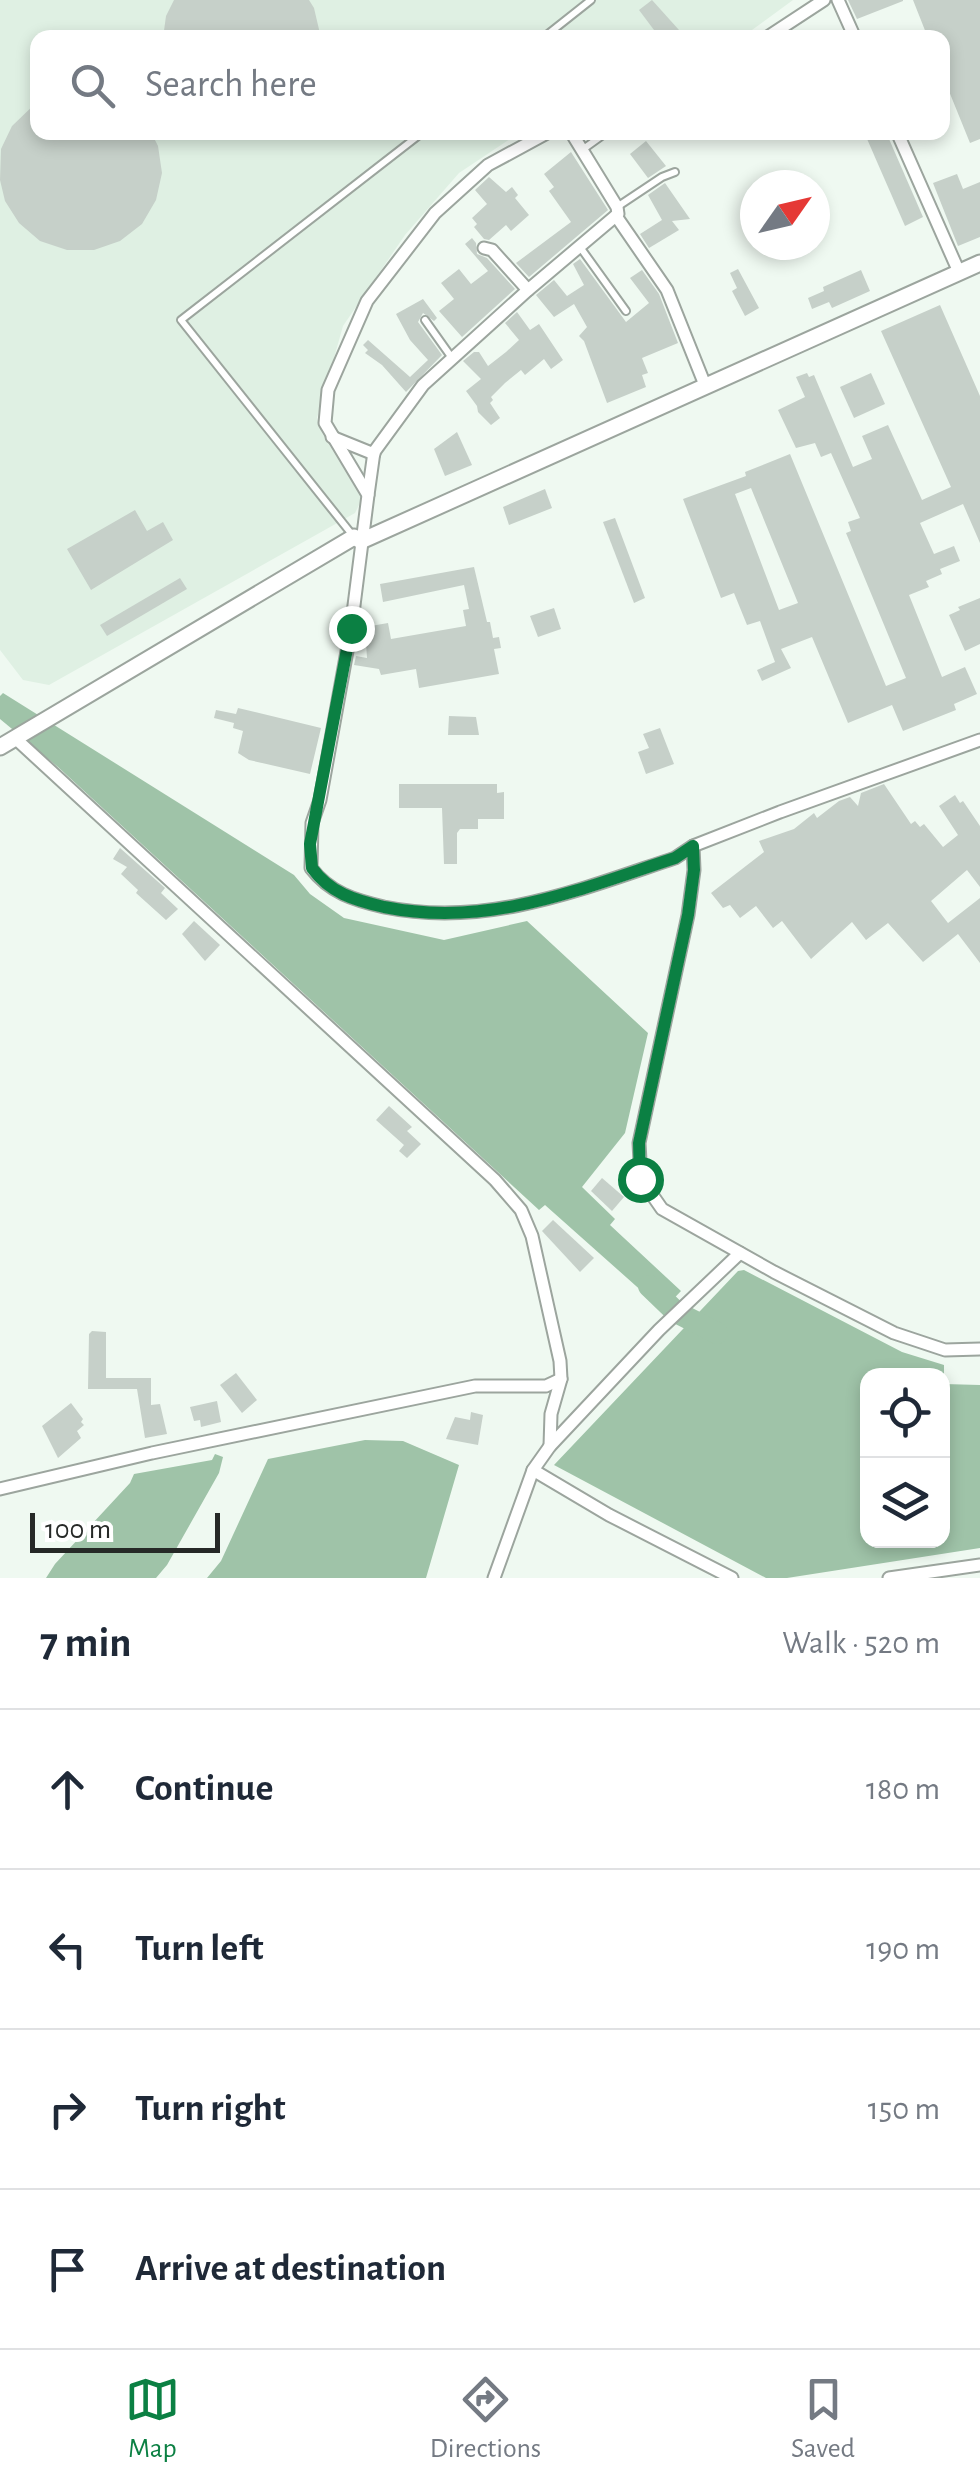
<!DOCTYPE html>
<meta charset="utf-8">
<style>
body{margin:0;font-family:"Alegreya Sans",sans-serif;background:#f2f2f3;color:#1f2937}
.controls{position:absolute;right:30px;bottom:30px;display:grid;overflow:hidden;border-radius:20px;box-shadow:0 5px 15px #0003}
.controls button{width:90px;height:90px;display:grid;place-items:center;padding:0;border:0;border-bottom:2px solid #e0e1e3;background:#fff;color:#1f2937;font:50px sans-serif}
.compass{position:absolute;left:740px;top:170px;width:90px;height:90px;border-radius:50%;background:#fff;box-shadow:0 5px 15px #0003;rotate:56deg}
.scale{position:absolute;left:30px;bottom:25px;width:190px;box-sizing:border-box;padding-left:10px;border:5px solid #262927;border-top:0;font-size:28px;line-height:35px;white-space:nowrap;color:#262927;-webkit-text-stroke:8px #fff;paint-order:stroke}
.stop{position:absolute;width:30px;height:30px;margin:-22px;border:8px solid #0b8043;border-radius:50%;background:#fff}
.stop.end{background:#0b8043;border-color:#fff;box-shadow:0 2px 10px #0008}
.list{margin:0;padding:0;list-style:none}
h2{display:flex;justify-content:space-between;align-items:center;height:130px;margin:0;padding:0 40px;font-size:42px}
h2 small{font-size:32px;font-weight:400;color:#747a83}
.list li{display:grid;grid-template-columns:65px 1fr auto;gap:30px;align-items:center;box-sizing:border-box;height:160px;padding:0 40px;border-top:2px solid #e0e1e3}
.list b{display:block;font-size:38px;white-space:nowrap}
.list em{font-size:32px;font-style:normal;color:#747a83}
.icon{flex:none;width:55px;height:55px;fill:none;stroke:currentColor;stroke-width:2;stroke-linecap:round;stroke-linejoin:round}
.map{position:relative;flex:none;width:980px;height:1578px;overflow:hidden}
.search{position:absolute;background:#fff;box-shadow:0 5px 15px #0003;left:30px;right:30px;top:30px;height:110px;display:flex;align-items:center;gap:25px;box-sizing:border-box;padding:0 35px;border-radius:20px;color:#747a83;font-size:38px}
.sheet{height:770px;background:#fff}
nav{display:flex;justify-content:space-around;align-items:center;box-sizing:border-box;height:140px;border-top:2px solid #e0e1e3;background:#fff;font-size:28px;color:#747a83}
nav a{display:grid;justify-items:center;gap:5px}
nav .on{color:#0b8043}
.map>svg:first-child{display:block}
.built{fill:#dff0e3}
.water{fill:#9fc3a8;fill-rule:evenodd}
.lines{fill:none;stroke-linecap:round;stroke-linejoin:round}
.river{stroke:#9fc3a8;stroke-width:22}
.building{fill:#c6d0c9;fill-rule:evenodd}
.service-casing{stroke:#9ca59e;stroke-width:10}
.minor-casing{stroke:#9ca59e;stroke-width:15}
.tertiary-casing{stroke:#9ca59e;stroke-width:19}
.service{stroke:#fff;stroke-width:6}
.minor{stroke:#fff;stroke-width:11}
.tertiary{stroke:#fff;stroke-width:15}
.route{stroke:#0b8043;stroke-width:12}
</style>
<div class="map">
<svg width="980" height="1578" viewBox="0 0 980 1578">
<rect width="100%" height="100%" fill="#eff9f1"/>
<path class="built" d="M0,0H793L741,38H38V132L519,133L459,173L405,235L343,326L317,418L322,433L362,499L355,513L49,685L23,680L0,650Z"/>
<g class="water">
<path d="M3,693L294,875L310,894L344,918L444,940L527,921L648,1033L625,1133L582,1187L615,1219L610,1225L681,1291L663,1310L545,1205L539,1210L58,767L0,719V696Z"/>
<path d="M744,1270L902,1352L944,1365V1384L980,1385V1548L787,1578H766L554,1465L738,1271ZM868,1376H942V1540H868Z"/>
<path d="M365,1440L403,1441L459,1465L426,1578H207L221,1561L268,1459Z"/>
<path d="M215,1454L223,1457L219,1473L167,1565L156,1578H46L55,1564L130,1483L134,1474L212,1460Z"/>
</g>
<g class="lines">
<path class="river" d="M649,1286L676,1312L717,1333"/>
</g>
<g class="building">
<path d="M174,0H309L314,8L321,38H163L166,16Z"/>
<path d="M652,0L679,30L669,38H660L639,10Z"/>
<path d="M848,0H903V1L857,19Z"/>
<path d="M913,0H980V139L970,143L942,74V38H928Z"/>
<path d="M38,101V132H151L158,146L162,173L156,200L142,224L120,241L94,250H67L40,241L19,223L5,201L0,180L1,149L12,126Z"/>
<path d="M864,132H886L923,217L905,226Z"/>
<path d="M646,141L666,166L648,178L630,154Z"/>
<path d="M571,152L608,210L529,277L516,263L571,222L549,191L554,187L544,174Z"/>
<path d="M957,174L963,189L980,182V237L958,246L933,183Z"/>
<path d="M489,177L506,192L512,187L518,195L515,198L529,215L511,231L506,225L489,240L484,239L474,227L477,224L472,218L487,204L475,190Z"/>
<path d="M665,183L690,219L672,221L679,230L649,248L640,234L662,220L648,195Z"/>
<path d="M472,238L476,243L477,254L487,258L515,289L462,337L439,311L454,299L441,283L459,269L471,284L488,271L465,244Z"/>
<path d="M580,259L626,322L649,303L630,278L642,270L659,294L678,343L642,358L648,373L642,375L646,387L607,403L584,341L579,336L587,327L574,304L554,317L536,295L554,280L567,296L584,285L573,264Z"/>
<path d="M738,269L759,308L745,316L732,291L737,288L730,273Z"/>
<path d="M861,270L870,291L832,308L829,302L812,309L808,298L824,291L823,287Z"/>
<path d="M423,299L437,318L434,321L423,313L418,322L442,355L406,392L382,365L365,353L368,350L363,345L368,340L410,377L428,360L410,340L396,314Z"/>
<path d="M940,305L980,396V543L963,504L920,523L934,554L954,546L960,561L940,569L942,574L926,581L929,587L909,595L942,677L965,667L977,694L954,704L956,710L903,731L892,705L848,723L812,637L781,649L791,668L762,681L757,670L775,662L760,621L747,625L734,593L721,598L683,499L746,476L745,472L790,454L886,686L906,678L846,533L851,531L848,522L860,518L831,453L821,457L815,443L796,448L778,410L805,397L796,377L807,373L809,377L814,375L853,467L872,459L862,436L888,425L922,500L951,487L881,331ZM751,488L798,603L779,610L735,494Z"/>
<path d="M517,312L530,330L539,324L563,360L551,369L544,359L525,375L521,370L505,383L491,397L493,400L490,403L500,418L491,425L478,412L477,406L466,391L481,379L463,361L474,352H479L488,366L506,352L519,340L505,323Z"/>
<path d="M871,373L885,404L854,418L840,387Z"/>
<path d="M457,432L472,465L445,476L434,449Z"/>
<path d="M545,489L552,508L509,525L503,507Z"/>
<path d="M135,510L147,531L163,522L173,540L91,590L67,549Z"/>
<path d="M615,518L645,598L634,603L603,522Z"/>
<path d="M474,567L487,622H490L493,638L499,637L501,648L494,649L499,674L419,688L416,669L381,675L379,669L354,665L356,656L367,658L365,627L388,623L391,639L466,626L463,610L469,609L464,585L383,602L380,584Z"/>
<path d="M180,578L187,589L107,636L100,625Z"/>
<path d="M980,598V644L965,651L949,615L960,610L958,607Z"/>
<path d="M554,608L561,629L538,637L530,616Z"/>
<path d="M238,708L321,728L310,774L249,760L238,753L243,731L233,728L234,723L214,718L216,710L236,714Z"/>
<path d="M449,716L476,717L479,735H448Z"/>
<path d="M660,728L674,764L646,774L638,752L649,748L643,734Z"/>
<path d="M399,784H497V793L504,792V819H478V829H460L457,833V864H444L442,808H399Z"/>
<path d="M884,784L911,824L915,821L920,827L924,824L943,847L958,835L939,806L955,795L960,803L963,801L980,826V887L967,870L931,901L948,923L980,898V963L958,934L923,962L888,923L866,940L852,922L811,959L782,921L773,928L756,906L740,918L730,905L723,908L711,893L764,852L759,841L794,829L814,813L817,818L839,801L850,797L858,806L861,793Z"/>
<path d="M120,848L165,888L161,893L178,909L166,920L136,893L138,890L121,874L127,867L113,859Z"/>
<path d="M194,921L220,945L205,961L182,934Z"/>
<path d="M389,1106L412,1127L407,1131L421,1144L407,1158L399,1151L404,1145L376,1120Z"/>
<path d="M602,1178L624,1197L612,1211L591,1191Z"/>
<path d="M553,1220L594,1258L580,1272L542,1231Z"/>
<path d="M92,1331L106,1332V1378H151V1405L160,1404L167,1434L145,1438L137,1389H88L89,1334Z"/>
<path d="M236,1373L257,1400L242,1413L220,1385Z"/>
<path d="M217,1401L221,1422L201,1427L200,1420L194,1421L190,1407Z"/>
<path d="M71,1403L83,1419L81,1422L84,1425L77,1431L81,1438L58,1458L42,1426Z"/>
<path d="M471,1412L483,1415L478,1445L446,1439L455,1417L470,1420Z"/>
</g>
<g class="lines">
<defs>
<g id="service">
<path d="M543,38L591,0"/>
<path d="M582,150L607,132"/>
<path d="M617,207L662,177L675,172"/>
<path d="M580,247L626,311"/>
<path d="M425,320L452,358"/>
<path d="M354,537L181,320L423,132"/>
</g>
<g id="minor">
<path d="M838,0L855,38"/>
<path d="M766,38L824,0"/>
<path d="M549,132L488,165L435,213L367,301L328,390L325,423L368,495L351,629L320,800L312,823L311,868C330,893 354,900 384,907C487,928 579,890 675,858L693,846L780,812L980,740"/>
<path d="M897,132L959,272"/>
<path d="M616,216L667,290L705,385"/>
<path d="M484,248L492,250L528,290"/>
<path d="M332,437L374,454"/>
<path d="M368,495L374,452L423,385L528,290L618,214L617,207L571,132"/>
<path d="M15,738L495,1180L521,1210L532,1236L560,1361L561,1379L551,1414L550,1446"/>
<path d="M693,846L694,870L688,915L639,1143L641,1179L662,1209L774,1272L894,1333L945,1350L980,1349"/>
<path d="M533,1470L609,1515L732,1578"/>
<path d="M0,1489L152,1453L475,1386H546L561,1379"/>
<path d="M494,1578L533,1470L550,1446L659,1330L740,1253"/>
<path d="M889,1578L980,1565"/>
</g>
<path id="tertiary" d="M0,747L354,537L361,541L980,263"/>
</defs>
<use href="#service" class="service-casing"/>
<use href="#minor" class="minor-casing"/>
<use href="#tertiary" class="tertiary-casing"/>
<use href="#service" class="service"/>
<use href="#minor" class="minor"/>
<use href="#tertiary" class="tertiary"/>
</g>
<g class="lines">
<path class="route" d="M351,628L310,844L312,868C330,893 354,900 384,907C489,928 577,890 675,858L693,846L694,870L688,915L639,1143L640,1179"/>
</g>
</svg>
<div class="controls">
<button><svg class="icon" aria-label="locate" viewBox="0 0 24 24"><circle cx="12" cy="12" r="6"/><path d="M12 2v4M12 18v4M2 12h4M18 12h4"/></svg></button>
<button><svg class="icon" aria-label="layers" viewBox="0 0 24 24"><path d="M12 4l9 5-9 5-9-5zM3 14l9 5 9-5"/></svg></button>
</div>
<svg class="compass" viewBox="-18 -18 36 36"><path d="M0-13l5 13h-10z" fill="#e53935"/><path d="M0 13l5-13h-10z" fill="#747a83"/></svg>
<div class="scale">100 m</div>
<div class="stop" style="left:640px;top:1179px"></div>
<div class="stop end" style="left:351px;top:628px"></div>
<div class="search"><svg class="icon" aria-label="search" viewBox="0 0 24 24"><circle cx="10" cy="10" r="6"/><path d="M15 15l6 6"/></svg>Search here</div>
</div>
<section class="sheet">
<h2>7 min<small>Walk · 520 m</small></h2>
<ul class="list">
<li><svg class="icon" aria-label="ahead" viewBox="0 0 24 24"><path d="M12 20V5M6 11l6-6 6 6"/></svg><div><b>Continue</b></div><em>180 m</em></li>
<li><svg class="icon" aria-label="left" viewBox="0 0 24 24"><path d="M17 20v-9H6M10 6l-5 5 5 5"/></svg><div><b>Turn left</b></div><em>190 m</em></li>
<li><svg class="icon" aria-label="right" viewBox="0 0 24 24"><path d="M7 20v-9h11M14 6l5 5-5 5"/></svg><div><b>Turn right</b></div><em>150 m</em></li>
<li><svg class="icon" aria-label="arrive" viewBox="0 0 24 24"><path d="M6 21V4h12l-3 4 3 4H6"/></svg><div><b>Arrive at destination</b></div></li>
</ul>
</section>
<nav>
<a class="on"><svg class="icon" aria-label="map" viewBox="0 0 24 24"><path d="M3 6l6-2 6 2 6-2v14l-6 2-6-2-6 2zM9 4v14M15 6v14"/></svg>Map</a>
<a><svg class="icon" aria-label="directions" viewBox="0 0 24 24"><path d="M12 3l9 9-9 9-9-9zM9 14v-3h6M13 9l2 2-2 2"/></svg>Directions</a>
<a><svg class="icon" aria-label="saved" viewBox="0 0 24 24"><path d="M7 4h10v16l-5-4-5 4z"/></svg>Saved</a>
</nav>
